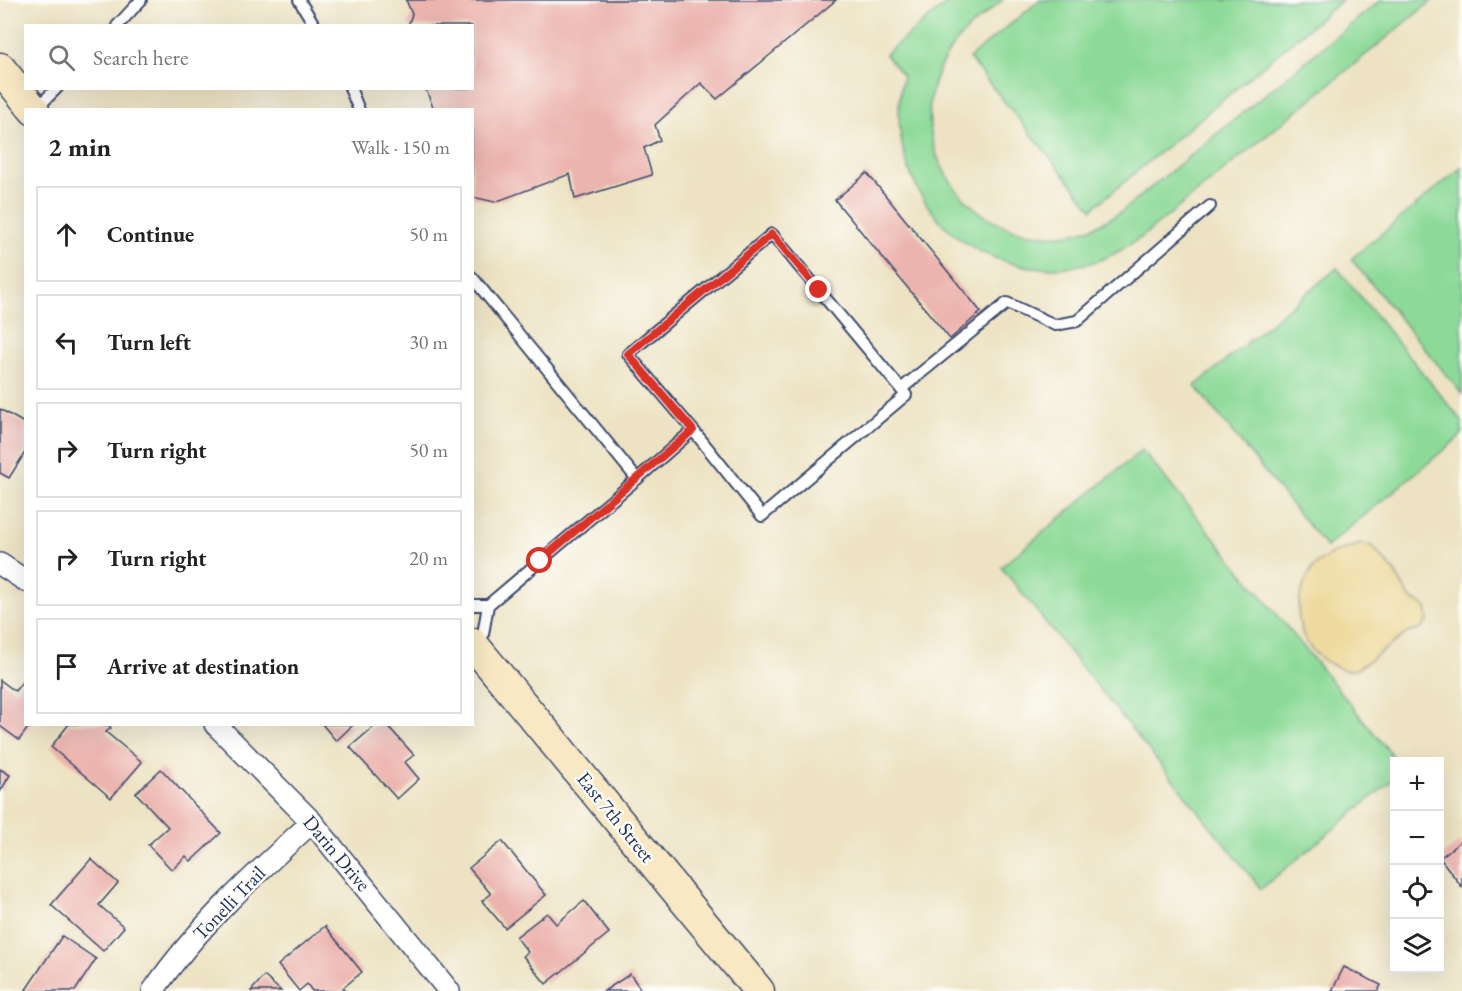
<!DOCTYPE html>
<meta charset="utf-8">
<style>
body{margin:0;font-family:"EB Garamond",serif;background:#f6f6f6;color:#222}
.controls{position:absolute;right:18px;bottom:18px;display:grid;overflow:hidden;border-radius:0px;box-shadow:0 6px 24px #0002}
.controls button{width:54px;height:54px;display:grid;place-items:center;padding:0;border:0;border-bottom:2px solid #e0e0e0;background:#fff;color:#222;font:30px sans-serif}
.stop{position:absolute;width:18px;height:18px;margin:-14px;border:4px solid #d93025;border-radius:50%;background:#fff}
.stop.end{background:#d93025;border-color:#fff;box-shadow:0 2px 6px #0008}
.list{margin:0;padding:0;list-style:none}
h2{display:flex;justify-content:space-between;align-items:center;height:78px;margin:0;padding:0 24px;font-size:26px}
h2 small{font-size:20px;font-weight:400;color:#767676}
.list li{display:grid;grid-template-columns:39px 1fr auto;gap:18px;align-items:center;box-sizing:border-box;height:96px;margin:0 12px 12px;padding:0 12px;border:2px solid #e0e0e0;border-radius:0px}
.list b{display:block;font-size:22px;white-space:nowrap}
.list em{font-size:20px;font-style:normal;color:#767676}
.icon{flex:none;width:33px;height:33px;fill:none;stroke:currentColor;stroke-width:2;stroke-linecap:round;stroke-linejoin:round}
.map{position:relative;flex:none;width:1462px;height:991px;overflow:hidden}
.search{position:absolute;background:#fff;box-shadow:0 6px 24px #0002;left:24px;top:24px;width:450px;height:66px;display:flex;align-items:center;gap:15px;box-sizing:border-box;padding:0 21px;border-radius:0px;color:#767676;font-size:22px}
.panel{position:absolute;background:#fff;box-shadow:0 6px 24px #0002;left:24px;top:108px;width:450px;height:618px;border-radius:0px}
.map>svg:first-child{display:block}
.green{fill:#8dda98;stroke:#54847b;stroke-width:1.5}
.sand{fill:#eeda9e;stroke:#84847e;stroke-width:1.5}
.building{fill:#ecb4ae}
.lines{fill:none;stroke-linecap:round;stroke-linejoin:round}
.lane-casing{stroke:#3a4a6d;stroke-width:14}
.street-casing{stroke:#3a4a6d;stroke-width:24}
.secondary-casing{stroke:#3a4a6d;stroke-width:33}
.lane{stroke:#fff;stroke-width:10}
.street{stroke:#fff;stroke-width:21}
.secondary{stroke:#f8e8c3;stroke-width:30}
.route{stroke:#d93025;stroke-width:8}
.labels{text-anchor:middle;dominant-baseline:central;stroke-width:5;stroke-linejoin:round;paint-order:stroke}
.street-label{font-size:20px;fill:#1b2f5e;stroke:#fdfcf7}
</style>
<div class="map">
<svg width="1462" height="991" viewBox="0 0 1462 991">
<rect width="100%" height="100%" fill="#fdfcf7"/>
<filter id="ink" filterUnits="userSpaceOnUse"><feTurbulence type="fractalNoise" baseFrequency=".0167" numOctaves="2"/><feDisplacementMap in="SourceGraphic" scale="12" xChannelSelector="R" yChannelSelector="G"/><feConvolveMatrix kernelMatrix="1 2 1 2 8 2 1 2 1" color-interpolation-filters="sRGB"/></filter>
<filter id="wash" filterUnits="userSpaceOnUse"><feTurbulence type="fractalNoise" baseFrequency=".008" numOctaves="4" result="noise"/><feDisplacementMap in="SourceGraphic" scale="24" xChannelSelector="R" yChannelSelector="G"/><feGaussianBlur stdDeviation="1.35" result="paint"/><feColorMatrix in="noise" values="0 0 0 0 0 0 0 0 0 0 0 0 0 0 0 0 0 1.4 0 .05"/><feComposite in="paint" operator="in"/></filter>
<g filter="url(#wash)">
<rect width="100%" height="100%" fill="#ede3c3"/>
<g class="green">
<path d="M951,0H1003C984,15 964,30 950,50C892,134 965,244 1062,235C1085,233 1103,223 1121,212L1381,0H1433L1142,237C1127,246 1112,257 1094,262C975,294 878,194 903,76L885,54Z"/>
<path d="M1040,0H1342L1092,209L969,58Z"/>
<path d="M1462,167V394L1351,259Z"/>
<path d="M1337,268L1462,421V435L1326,547L1195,386Z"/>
<path d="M1142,450L1397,761L1394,762V779L1261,889L1001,567Z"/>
</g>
<path class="sand" d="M1361,544L1372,546L1394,571L1410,598L1426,607L1428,620L1420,630L1409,632L1357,669C1348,672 1344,670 1335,666C1302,652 1291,617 1304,585C1307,577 1312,567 1319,562C1332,552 1346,549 1361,544Z"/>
<g id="blocks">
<g class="building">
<path d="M406,0H836L717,99L701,83L655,125L660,140L644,148L652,175L575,199L570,174L495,202L472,197V110H434L427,92L422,88H472V26H408L412,14Z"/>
<path d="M867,173L981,312L950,339L835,200Z"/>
<path d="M0,409L26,424V451L9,478L0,473Z"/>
<path d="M26,677V724H31L19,740L0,726V680L15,691Z"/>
<path d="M69,724H107L111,728L106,732L142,762L111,798L51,747Z"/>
<path d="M322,724H354L336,741Z"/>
<path d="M377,724H386L414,755L405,762L419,779L397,799L350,747Z"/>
<path d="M0,769L10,775L0,792Z"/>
<path d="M161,769L221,833L191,861L186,856L172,870L148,845L168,827L136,793Z"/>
<path d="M1462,840V887L1440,858Z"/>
<path d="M502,841L546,895L505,928L482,901L491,894L469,868Z"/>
<path d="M91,859L118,883L99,905L124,927L103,951L51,905Z"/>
<path d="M584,901L609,933L546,984L523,956L528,952L516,937L547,913L556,924Z"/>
<path d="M325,926L362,972L343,988L346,991H312L307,984L299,991L278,965Z"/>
<path d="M62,936L96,959L75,991H25Z"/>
<path d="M1344,967L1381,985L1378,991H1332Z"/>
<path d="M630,974L642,991H604Z"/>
<path d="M264,976L281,991H251Z"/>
</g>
</g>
</g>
<g filter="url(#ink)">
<use href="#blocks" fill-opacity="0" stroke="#3a4a6d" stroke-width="1.5"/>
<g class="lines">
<defs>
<g id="lane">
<path d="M299,0L315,26"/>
<path d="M117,26L141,0"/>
<path d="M350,88L359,110"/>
<path d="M36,109L57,88"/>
<path d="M472,277L637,479L488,605L481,646"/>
<path d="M901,389L1007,303L1055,325L1077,321L1210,206"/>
<path d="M637,479L693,430L762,516L906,395L772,234L628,354L693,430"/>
<path d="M472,605H488"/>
</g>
<g id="street">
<path d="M0,564L26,581"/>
<path d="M215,724L312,822L449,991"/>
<path d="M153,991C197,927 255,874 312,822"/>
</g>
<g id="secondary">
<path d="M0,68L34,110"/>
<path d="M472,643L759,991"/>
</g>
</defs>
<use href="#lane" class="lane-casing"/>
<use href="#street" class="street-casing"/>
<use href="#secondary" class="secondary-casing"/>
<use href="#lane" class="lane"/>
<use href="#street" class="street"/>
<use href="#secondary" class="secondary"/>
</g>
</g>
<g class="lines" filter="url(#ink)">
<path class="route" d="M540,561L693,430L628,354L772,234L819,290"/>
</g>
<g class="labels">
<g class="street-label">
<text transform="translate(616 817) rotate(51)">East 7th Street</text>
<text transform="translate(337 853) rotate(50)">Darin Drive</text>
<text transform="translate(229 903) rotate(-46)">Tonelli Trail</text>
</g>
</g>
</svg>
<div class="controls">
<button>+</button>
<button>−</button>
<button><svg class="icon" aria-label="locate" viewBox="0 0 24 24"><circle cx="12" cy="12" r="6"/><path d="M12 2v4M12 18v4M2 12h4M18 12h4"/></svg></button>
<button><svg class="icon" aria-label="layers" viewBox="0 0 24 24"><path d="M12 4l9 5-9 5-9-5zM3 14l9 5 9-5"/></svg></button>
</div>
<div class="stop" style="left:540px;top:561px"></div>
<div class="stop end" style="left:819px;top:290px"></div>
<div class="search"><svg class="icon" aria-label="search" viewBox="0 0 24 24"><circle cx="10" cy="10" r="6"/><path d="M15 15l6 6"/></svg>Search here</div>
<section class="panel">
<h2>2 min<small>Walk · 150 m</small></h2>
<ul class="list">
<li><svg class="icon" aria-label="ahead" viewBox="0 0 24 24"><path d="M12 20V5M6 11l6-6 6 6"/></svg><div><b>Continue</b></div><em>50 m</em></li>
<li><svg class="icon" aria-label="left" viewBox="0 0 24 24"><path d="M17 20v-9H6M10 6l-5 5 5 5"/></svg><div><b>Turn left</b></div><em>30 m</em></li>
<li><svg class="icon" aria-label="right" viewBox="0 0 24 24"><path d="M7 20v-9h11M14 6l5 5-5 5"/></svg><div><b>Turn right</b></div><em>50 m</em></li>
<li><svg class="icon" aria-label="right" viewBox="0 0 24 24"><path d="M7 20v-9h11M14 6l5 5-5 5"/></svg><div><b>Turn right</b></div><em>20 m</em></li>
<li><svg class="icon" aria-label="arrive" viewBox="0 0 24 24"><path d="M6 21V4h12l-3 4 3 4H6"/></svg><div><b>Arrive at destination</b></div></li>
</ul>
</section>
</div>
